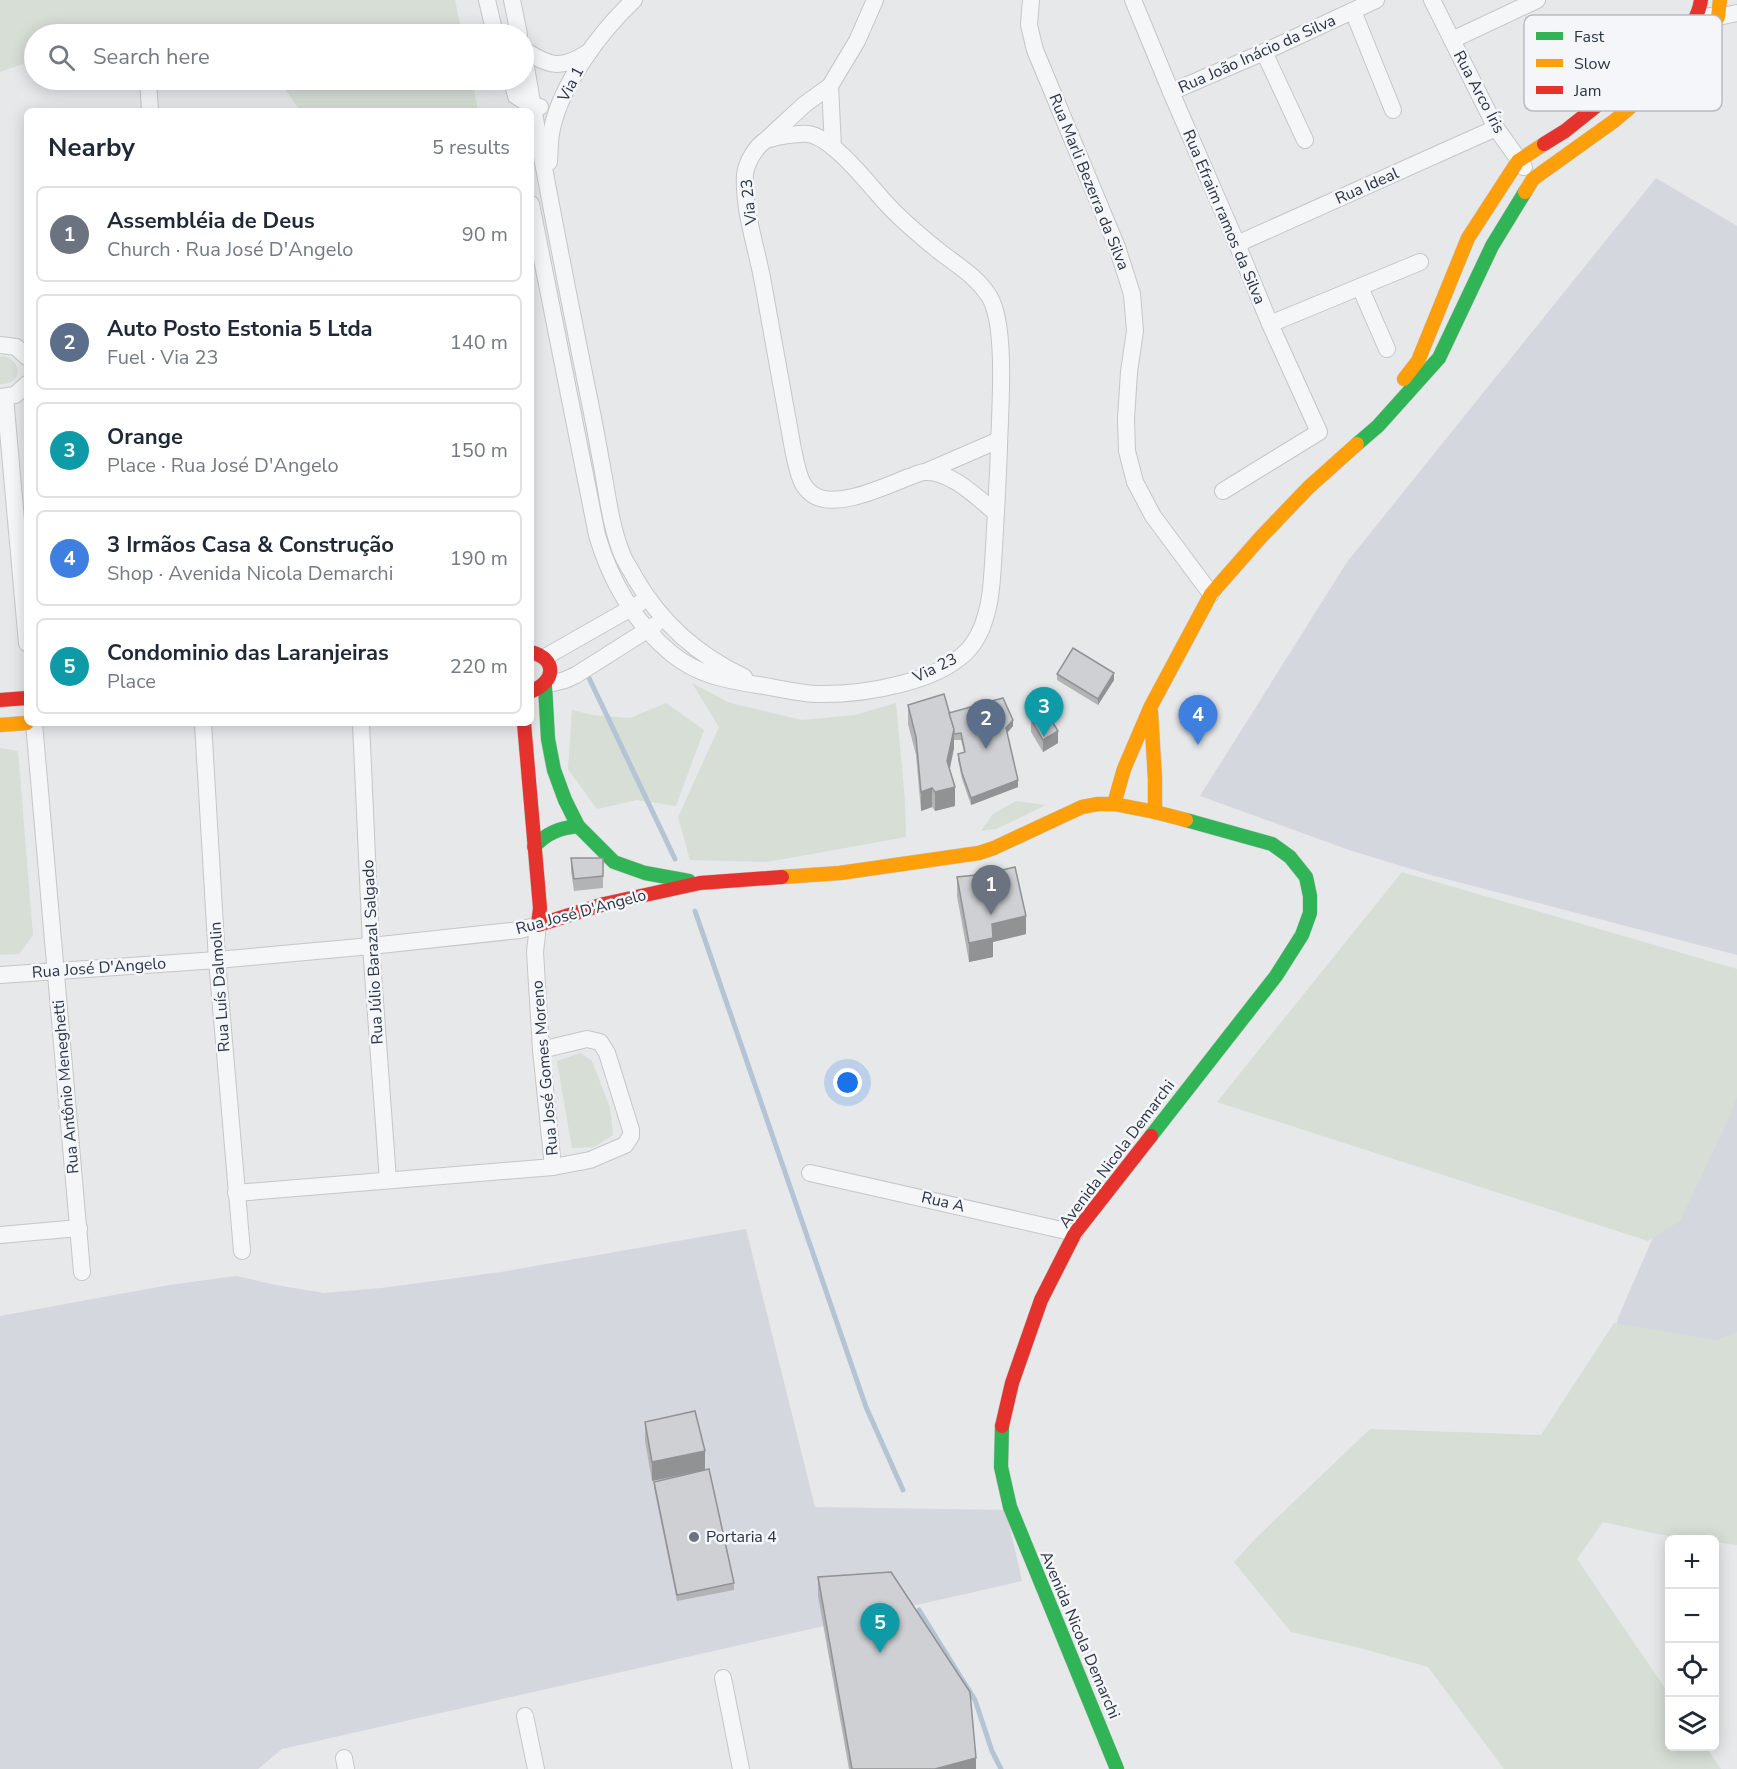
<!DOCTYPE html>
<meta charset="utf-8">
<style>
body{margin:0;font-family:"Nunito Sans",sans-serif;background:#f6f6f7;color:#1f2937}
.controls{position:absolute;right:18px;bottom:18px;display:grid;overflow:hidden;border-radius:9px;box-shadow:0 3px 15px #0003}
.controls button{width:54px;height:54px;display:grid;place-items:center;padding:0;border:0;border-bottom:2px solid #e0e1e3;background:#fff;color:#1f2937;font:30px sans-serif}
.you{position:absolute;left:848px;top:1083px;width:21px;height:21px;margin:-15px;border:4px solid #fff;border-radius:50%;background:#1a73e8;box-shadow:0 0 0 9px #1a73e833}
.badge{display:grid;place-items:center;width:39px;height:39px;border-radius:50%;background:#6c737f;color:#fff;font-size:20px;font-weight:700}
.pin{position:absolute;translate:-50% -50px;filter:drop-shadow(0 2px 3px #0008)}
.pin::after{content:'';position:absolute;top:32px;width:21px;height:18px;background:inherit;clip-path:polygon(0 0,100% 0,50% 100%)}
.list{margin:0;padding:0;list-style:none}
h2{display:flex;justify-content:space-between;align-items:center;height:78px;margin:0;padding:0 24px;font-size:26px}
h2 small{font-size:20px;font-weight:400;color:#747a83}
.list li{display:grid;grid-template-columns:39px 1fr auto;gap:18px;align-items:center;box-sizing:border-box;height:96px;margin:0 12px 12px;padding:0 12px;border:2px solid #e0e1e3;border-radius:9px}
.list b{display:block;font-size:22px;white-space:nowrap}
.list p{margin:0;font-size:20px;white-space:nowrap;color:#747a83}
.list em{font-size:20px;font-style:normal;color:#747a83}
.icon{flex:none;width:33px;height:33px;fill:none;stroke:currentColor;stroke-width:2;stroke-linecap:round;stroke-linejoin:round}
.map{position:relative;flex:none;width:1737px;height:1769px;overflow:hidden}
.search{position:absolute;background:#fff;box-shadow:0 3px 15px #0003;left:24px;top:24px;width:510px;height:66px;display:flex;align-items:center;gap:15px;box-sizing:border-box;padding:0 21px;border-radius:33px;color:#747a83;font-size:22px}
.panel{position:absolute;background:#fff;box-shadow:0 3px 15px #0003;left:24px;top:108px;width:510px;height:618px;border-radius:9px}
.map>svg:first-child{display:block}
.built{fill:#d4d7dd}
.green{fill:#d6ded6}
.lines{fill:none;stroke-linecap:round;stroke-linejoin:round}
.stream{stroke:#b4c4d5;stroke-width:5}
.street-casing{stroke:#c4c6c8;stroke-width:18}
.fast-casing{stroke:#c4c6c8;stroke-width:15}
.slow-casing{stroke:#c4c6c8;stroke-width:15}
.jam-casing{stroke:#c4c6c8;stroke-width:15}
.street{stroke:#f5f6f7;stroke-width:16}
.fast{stroke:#30b455;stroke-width:14}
.slow{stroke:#ff9f0a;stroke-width:14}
.jam{stroke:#e5322d;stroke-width:14}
.wall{fill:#b1b3b5}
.shaded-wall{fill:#909294}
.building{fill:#ced0d3;stroke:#909294;stroke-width:1.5}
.poi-dot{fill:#6c737f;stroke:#f4f6f9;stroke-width:2}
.labels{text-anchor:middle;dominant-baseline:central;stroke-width:5;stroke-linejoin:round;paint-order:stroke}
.street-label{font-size:16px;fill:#2b3445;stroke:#f4f6f9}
.poi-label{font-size:16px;fill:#2b3445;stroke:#f4f6f9;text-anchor:start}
.key{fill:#f4f6f9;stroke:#b8bcc3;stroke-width:1.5}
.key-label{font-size:16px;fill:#2b3445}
</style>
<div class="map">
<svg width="1737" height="1769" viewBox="0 0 1737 1769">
<rect width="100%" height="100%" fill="#e6e8ea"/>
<g class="built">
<path d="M1656,178L1737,226V955L1431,875L1349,850L1200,796L1347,562Z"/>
<path d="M1737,1044V1492L1594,1461L1618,1318Z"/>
<path d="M746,1229L815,1507L1006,1510L1022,1581L282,1749L258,1769H0V1316L169,1285L236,1276L276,1285L324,1293L381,1288L501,1272Z"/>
</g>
<g class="green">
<path d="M0,0H455L462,34H229L214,28L134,25L107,34H34V60L0,72Z"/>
<path d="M279,80H472L478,111H300Z"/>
<path d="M4,356C24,362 22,385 0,384V357Z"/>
<path d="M692,683L730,703L802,720L855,715L896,703L905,800L906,837L767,862L690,860L678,817L719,727Z"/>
<path d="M666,703L704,730L676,806L637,800L597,809L568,769L572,710L593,715L630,718Z"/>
<path d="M0,748L18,751L33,935L19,954L0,955Z"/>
<path d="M1016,801L1046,805L996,829L981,831L993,814Z"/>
<path d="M1402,872L1737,969V1097L1731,1114L1680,1221L1648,1241L1217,1102Z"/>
<path d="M580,1053L592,1061L610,1108L613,1135L594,1147L572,1148L557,1061Z"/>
<path d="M1614,1323L1716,1340L1737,1332V1545L1715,1542L1714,1540C1676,1540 1640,1530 1603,1522L1577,1559L1669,1694L1670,1746L1706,1747L1721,1769H1504L1428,1667L1360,1648L1291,1632L1234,1562L1256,1538L1370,1429L1541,1435Z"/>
</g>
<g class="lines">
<g class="stream">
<path d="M589,678L675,859"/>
<path d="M695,911L866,1407L903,1490"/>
<path d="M919,1610L975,1700L992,1751L1001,1769"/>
</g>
<defs>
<g id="street">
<path d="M487,0L495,34"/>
<path d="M512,0L519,34"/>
<path d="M1031,0L1029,25L1035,50L1117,247L1132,294L1135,331L1129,372L1126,419L1127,451L1135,482L1153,516L1211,594"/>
<path d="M1133,0L1171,92L1237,244L1270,324L1319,432L1223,491"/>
<path d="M1432,0L1496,128L1524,167"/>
<path d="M1353,11L1393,110"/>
<path d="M1708,16L1718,17L1737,13"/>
<path d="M1452,40L1537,0"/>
<path d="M524,50C550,66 560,70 587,53"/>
<path d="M1264,52L1305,140"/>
<path d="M524,55C543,170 566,284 589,398C595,427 600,455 605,483C609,507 613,532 622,554C625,562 631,570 635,578C661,623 697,655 744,677"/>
<path d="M148,80L150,111"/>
<path d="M512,80L516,96L532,106L540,107"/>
<path d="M830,86L833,147"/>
<path d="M1171,92L1264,52L1376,0"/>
<path d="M767,139L805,104L830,86L857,41L875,0"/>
<path d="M549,162C550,152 549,140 552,129C561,84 601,31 634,0"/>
<path d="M531,204L597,535C610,580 635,624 672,654C698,675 726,680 758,685C778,688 796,693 816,694C861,695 945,683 973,644C992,617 992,579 994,547C996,513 998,479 999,446C1000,410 1007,324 989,296C975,275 958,266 939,251C919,235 900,219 883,200C867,182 832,137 808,134C800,133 790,135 783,136C782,136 767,139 766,140C756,146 746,163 745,175C743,211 757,248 763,283C771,327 779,371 787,416C791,435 794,464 802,482C804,486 808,491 812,494C835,511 885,486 909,477C914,476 919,472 925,472C950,470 979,499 996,513"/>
<path d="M1237,244L1496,128"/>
<path d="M1360,287L1387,349"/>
<path d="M1270,324L1420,262"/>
<path d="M0,345L16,347L27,357"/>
<path d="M0,397L15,395L27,384"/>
<path d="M5,397L27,643"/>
<path d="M925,472L999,440"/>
<path d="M545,657L640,603"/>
<path d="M545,685L565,680L576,675L655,625"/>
<path d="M34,723L82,1272"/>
<path d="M203,723L217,960L242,1251"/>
<path d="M361,723L371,946L388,1180"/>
<path d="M0,975L217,960L371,946L520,930L538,925L535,952L541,1050L553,1167L236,1193"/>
<path d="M541,1050L587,1039L600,1042L607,1053L631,1130V1136L625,1145L590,1160L553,1167"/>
<path d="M810,1173L1075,1233"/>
<path d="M0,1235L79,1228"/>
<path d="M723,1678L741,1769"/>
<path d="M525,1716L536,1769"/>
<path d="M344,1758L346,1769"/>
</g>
<g id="fast">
<path d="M1357,444L1378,426L1439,358L1492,246L1525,192"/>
<path d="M545,685L548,739L554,770L565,800L578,826L614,862L645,873L689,881"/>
<path d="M534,847C546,833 560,828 578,826"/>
<path d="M1151,1136L1276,976L1302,935L1310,913V896L1306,877L1290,857L1272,844L1186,820"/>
<path d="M1002,1426L1001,1467L1010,1507L1117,1769"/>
</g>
<g id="slow">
<path d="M1525,192L1533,179L1614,121L1693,54L1718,17L1720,0"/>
<path d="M1404,379L1418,361L1468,238L1518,161L1544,144"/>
<path d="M1151,712L1155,779V812"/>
<path d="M0,725L27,723"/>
<path d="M1114,804L1124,769L1151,706L1211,594L1261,537L1309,487L1357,444"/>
<path d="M782,877L840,873L979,853L994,848L1082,807L1098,804H1114L1155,812L1186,820"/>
</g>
<g id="jam">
<path d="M1544,144L1565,131L1673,45C1687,32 1698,20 1701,0"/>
<path d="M531,652C557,659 556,681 532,691"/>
<path d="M0,700L27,698"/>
<path d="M524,723L540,908L538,925L604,904L700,883L782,877"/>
<path d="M1002,1426L1012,1383L1041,1300L1075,1233L1151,1136"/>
</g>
</defs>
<use href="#street" class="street-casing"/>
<use href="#fast" class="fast-casing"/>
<use href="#slow" class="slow-casing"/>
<use href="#jam" class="jam-casing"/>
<use href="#street" class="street"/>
<use href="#fast" class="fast"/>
<use href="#slow" class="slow"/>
<use href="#jam" class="jam"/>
</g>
<g class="wall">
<path d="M1057,674L1114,680L1098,705L1057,680Z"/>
<path d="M908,705L1013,726L1007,733L1018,787L971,805L962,779L958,760V754L964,752L961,740H954V748L950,769L955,806L935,811L932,807L921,811L916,755L908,724Z"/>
<path d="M1031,719L1058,743L1043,752L1031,732Z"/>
<path d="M571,858H603V888L574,891L571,871Z"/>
<path d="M957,877L1026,934L993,942V957L969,962L957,896Z"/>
<path d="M645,1422L705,1470L652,1481L645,1441Z"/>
<path d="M654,1482L734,1583V1590L677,1601L654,1488Z"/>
<path d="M818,1577L976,1769H849L818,1596Z"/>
</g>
<g class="shaded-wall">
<path d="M1114,673V680L1098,705V699Z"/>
<path d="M1013,720V726L1006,734V728Z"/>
<path d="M954,729V748L947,780V761Z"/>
<path d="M1058,731V743L1043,752V740Z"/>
<path d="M1018,780V787L971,805V798Z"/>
<path d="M955,787V806L935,811V792Z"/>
<path d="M932,788V807L921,811V792Z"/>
<path d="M1026,916V934L993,942V957L969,962V943L992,924Z"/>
<path d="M705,1451V1470L652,1481V1462Z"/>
<path d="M976,1758V1769H935Z"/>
</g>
<g class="building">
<path d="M1073,648L1114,673L1098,699L1057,674Z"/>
<path d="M944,694L954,729L947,761L955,787L935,792L932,788L921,792L916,737L908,705Z"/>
<path d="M1003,698L1013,720L1006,728L1018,780L971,798L962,773L958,754L965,752L961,733L954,734V729L949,713Z"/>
<path d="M1045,710L1058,731L1043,740L1031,719Z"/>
<path d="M571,858H603V876L574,879Z"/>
<path d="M1015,867L1026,916L992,924L993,938L969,943L957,877L986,874Z"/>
<path d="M695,1411L705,1451L652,1462L645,1422Z"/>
<path d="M709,1469L734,1583L677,1595L654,1482Z"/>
<path d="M891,1572L970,1692L976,1758L935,1769H852L818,1577Z"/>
</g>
<circle class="poi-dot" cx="694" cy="1537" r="6"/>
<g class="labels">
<g class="street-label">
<text transform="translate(1257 54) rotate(-24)">Rua João Inácio da Silva</text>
<text transform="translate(571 84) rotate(-62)">Via 1</text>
<text transform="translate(1479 92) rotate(62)">Rua Arco Íris</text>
<text transform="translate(1089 182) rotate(68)">Rua Marli Bezerra da Silva</text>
<text transform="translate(1367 186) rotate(-24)">Rua Ideal</text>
<text transform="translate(749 202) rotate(-96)">Via 23</text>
<text transform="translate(1224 217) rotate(67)">Rua Efraim ramos da Silva</text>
<text transform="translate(935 668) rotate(-26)">Via 23</text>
<text transform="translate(581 912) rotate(-15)">Rua José D'Angelo</text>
<text transform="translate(373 952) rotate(-93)">Rua Júlio Barazal Salgado</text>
<text transform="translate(99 968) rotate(-4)">Rua José D'Angelo</text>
<text transform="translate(220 987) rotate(-94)">Rua Luís Dalmolin</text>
<text transform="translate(545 1068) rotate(-95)">Rua José Gomes Moreno</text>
<text transform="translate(66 1087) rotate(-95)">Rua Antônio Meneghetti</text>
<text transform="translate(1117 1154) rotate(-53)">Avenida Nicola Demarchi</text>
<text transform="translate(943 1202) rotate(13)">Rua A</text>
<text transform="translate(1080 1635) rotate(67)">Avenida Nicola Demarchi</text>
</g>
<g class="poi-label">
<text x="706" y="1537">Portaria 4</text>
</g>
</g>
<rect x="1524" y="15" width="198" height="96" rx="9" class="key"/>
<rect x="1536" y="32" width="27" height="8" fill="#30b455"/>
<rect x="1536" y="59" width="27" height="8" fill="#ff9f0a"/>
<rect x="1536" y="86" width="27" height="8" fill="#e5322d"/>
<g class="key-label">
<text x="1574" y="42">Fast</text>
<text x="1574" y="69">Slow</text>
<text x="1574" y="96">Jam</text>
</g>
</svg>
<div class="controls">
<button>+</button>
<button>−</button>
<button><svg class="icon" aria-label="locate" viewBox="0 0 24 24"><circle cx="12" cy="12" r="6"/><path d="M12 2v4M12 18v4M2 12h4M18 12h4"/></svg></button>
<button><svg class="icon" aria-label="layers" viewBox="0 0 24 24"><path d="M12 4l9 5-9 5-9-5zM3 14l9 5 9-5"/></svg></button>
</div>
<div class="you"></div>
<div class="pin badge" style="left:991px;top:915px;background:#6b7280">1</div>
<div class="pin badge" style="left:986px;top:749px;background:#5c6f8a">2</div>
<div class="pin badge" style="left:1044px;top:737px;background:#0f9aa8">3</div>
<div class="pin badge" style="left:1198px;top:745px;background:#3f7fe0">4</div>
<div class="pin badge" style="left:880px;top:1653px;background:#0f9aa8">5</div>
<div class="search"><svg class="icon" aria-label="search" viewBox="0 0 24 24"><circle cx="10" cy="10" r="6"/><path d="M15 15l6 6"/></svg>Search here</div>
<section class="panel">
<h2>Nearby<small>5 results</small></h2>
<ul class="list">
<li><span class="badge" style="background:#6b7280">1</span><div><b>Assembléia de Deus</b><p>Church · Rua José D'Angelo</p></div><em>90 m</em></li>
<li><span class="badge" style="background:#5c6f8a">2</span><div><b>Auto Posto Estonia 5 Ltda</b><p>Fuel · Via 23</p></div><em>140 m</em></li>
<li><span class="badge" style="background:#0f9aa8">3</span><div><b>Orange</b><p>Place · Rua José D'Angelo</p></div><em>150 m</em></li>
<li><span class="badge" style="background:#3f7fe0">4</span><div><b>3 Irmãos Casa &amp; Construção</b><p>Shop · Avenida Nicola Demarchi</p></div><em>190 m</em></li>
<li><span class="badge" style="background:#0f9aa8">5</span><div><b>Condominio das Laranjeiras</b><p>Place</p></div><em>220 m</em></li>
</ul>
</section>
</div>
